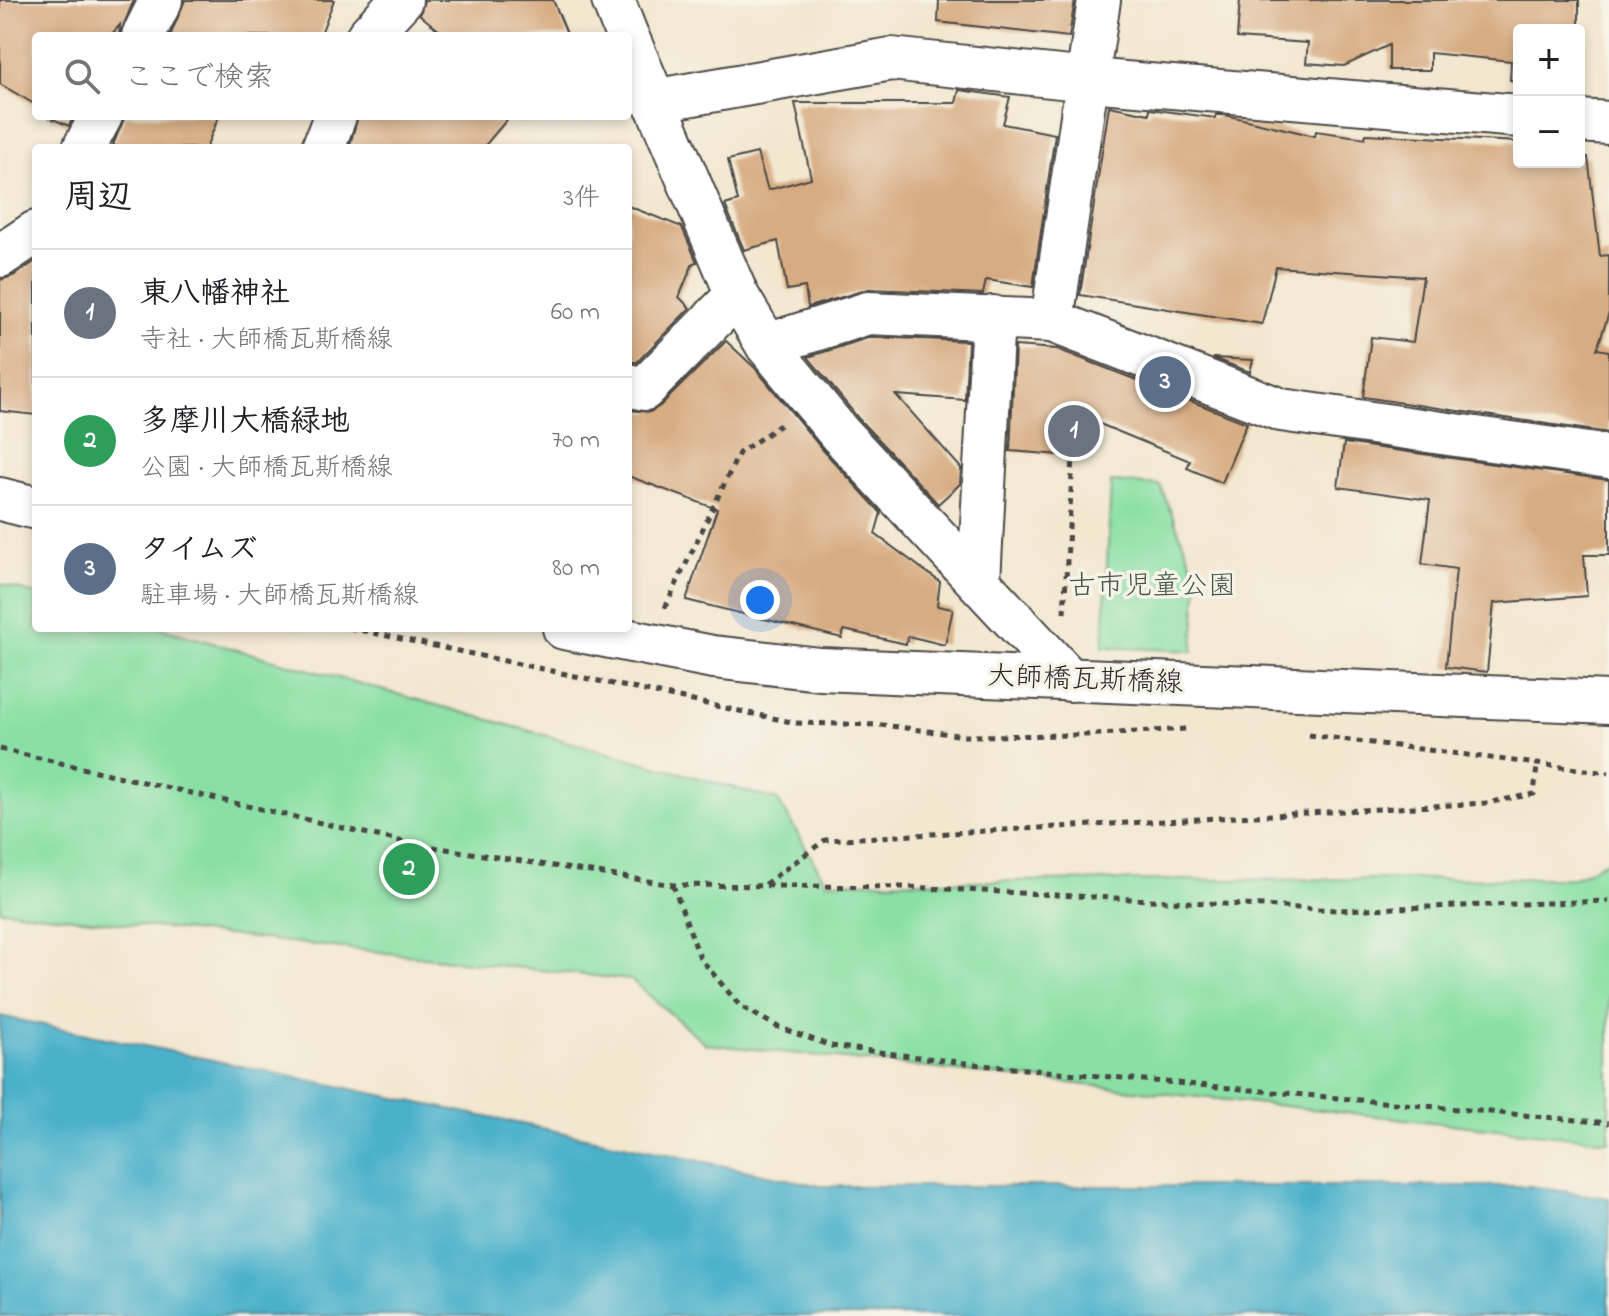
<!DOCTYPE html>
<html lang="ja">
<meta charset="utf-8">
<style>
body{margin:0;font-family:"Indie Flower","Klee One",sans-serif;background:#f2f2f2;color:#202124}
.controls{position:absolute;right:24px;top:24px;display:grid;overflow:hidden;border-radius:8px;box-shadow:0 4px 12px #0003}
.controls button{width:72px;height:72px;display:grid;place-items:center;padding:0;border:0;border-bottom:2px solid #e0e0e0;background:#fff;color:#202124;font:40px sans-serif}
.you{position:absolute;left:760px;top:600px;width:28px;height:28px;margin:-20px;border:6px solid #fff;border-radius:50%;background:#1a73e8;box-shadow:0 0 0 12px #1a73e833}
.badge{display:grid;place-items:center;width:52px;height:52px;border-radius:50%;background:#2563eb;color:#fff;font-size:26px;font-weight:700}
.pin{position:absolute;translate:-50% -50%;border:4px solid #fff;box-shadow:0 2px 8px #0006}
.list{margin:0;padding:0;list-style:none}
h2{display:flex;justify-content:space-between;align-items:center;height:104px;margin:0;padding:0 32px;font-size:34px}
h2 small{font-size:26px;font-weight:400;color:#757577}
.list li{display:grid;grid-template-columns:52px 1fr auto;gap:24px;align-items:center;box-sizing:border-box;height:128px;padding:0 32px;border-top:2px solid #e0e0e0}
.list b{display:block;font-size:30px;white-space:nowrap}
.list p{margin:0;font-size:26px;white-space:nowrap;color:#757577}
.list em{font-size:26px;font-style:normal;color:#757577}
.icon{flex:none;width:44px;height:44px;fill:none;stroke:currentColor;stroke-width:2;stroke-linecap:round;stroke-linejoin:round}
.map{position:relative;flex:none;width:1609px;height:1316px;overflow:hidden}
.search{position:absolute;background:#fff;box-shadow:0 4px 12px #0003;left:32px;top:32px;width:600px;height:88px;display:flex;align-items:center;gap:20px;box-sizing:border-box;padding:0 28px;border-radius:8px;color:#757577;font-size:30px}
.panel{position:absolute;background:#fff;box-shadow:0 4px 12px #0003;left:32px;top:144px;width:600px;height:488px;border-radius:8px}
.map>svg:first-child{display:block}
.green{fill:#8ae0a4;stroke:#5a8668;stroke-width:2}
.water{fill:#4cb1cb;stroke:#3c6e7b;stroke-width:2}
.building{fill:#d7ac82}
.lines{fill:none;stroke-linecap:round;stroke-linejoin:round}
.minor-casing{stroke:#494744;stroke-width:46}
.path{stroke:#494744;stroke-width:5;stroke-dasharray:6 6;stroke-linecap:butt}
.minor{stroke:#fff;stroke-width:42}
.labels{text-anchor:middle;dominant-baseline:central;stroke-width:7;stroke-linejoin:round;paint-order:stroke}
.park-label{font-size:28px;fill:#435849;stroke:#f7f3e8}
.street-label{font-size:28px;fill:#2b2b2b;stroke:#f7f3e8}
</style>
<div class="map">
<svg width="1609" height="1316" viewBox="0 0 1609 1316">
<rect width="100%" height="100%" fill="#f7f3e8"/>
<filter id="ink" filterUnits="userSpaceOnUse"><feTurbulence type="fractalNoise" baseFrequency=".0125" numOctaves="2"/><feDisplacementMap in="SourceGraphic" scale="16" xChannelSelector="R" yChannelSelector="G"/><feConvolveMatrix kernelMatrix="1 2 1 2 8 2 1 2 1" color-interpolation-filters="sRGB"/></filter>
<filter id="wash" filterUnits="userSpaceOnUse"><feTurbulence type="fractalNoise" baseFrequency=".006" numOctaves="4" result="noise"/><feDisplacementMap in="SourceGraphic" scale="32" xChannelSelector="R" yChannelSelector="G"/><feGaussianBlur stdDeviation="1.8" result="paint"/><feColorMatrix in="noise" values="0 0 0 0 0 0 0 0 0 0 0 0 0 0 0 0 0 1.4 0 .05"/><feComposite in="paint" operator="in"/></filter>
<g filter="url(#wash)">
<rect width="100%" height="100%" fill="#f2e7cf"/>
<g class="green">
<path d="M1111,482L1160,485L1198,579L1193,651L1103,647Z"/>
<path d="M0,584L36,594V628H159L778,800L826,882L1574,878L1609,860V1141L706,1044L631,980L0,910Z"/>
</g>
<path class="water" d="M0,1016L821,1186H1529L1609,1198V1316H0Z"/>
<g id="blocks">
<g class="building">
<path d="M0,0H134L119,36L120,25L110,36H36V105L0,84Z"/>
<path d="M185,0H334L320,36H170Z"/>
<path d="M424,0H553L568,36H446L420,15Z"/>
<path d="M939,0H1075L1069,37L938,22Z"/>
<path d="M1240,0H1579V30H1519V81L1510,80L1511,61L1430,53V70H1389V45L1344,66L1306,63L1308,43L1237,38Z"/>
<path d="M1579,41H1585L1582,84H1579Z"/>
<path d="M959,90L1010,97L1003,124L1055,134L1033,287L986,280L983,294L869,289L808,307L805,287L787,290L778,241L744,250L725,205L738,201L728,160L757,153L768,190L811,178L795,103H956Z"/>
<path d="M1109,106L1149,114L1150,109L1215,118L1216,115H1225L1315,136L1316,131L1365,138L1366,134L1519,142V164L1579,162V158L1588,157L1600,256L1609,255V313L1597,349L1609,351V433L1363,397L1371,337L1413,342L1423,277L1276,267L1262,324L1080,295Z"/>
<path d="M46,116H74L69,126Z"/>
<path d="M125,116H219L206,148H121L113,145Z"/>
<path d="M358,116H510L483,148H349Z"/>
<path d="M628,206L682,227L697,262L693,263L679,297L690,308L637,362H628Z"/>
<path d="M36,261V415L0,411V280L13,276Z"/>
<path d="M871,337L968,341L965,400L896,395L961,468L960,484L938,504L858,418L808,357Z"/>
<path d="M726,341L755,368L822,449L881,513L875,534L940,582L937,606L953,609L945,645L908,636L906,644L844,630L842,638L686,600L717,509L628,476V410L650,412L660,406Z"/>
<path d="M1015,346L1057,349L1247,423L1222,483L1187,468L1190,461L1095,422L1093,452H1088V457L1010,451Z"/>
<path d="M1213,358L1253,360L1250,372Z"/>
<path d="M1344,443L1609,480V555H1584L1587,596L1494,603L1487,672L1446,667L1456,569L1422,564L1430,500L1338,487Z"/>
</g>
</g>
</g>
<g filter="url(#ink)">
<use href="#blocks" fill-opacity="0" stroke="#494744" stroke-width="2"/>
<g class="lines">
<defs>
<g id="minor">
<path d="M613,0L627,36"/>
<path d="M143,36L161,0"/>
<path d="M368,36L401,0"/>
<path d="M628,38L737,295L767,345L840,434L1070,680"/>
<path d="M653,101L891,59L1089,80L1519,116"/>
<path d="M1579,121L1609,123"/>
<path d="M84,148L101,116"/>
<path d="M323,148L335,116"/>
<path d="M0,256L36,232"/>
<path d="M1052,321L1099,0"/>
<path d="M767,345L868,313L1052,321L1281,410L1609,457"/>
<path d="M628,385L644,389L737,295"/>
<path d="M0,499L36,508"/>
<path d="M979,581L993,317"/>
<path d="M564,628L713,657L820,669L1609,702"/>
</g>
</defs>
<use href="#minor" class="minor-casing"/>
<g class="path">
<path d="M665,608L739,453L780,425"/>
<path d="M1064,613L1073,458"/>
<path d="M350,628L796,723L883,725L965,736L1083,735L1187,729"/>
<path d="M1309,735L1609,773"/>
<path d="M0,749L408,843L673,885L908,887L1337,910L1609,901"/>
<path d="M765,884L825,840L1486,803L1534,794L1537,766"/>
<path d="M673,885L700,958L740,1006L778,1027L831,1046L981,1065L1609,1123"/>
</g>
<use href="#minor" class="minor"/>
</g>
</g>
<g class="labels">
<g class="park-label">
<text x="1152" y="587">古市児童公園</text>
</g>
<g class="street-label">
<text transform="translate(1085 681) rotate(2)">大師橋瓦斯橋線</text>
</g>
</g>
</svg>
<div class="controls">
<button>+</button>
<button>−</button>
</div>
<div class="you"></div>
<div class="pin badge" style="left:1074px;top:431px;background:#6b7280">1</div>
<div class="pin badge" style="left:409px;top:869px;background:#2e9e5b">2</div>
<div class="pin badge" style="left:1165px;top:382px;background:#5c6f8a">3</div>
<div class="search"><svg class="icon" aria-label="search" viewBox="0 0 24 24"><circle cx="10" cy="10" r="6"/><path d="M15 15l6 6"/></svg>ここで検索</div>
<section class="panel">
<h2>周辺<small>3件</small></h2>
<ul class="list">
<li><span class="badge" style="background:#6b7280">1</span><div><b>東八幡神社</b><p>寺社 · 大師橋瓦斯橋線</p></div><em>60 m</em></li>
<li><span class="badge" style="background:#2e9e5b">2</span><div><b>多摩川大橋緑地</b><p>公園 · 大師橋瓦斯橋線</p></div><em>70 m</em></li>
<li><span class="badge" style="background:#5c6f8a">3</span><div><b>タイムズ</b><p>駐車場 · 大師橋瓦斯橋線</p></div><em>80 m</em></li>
</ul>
</section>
</div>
